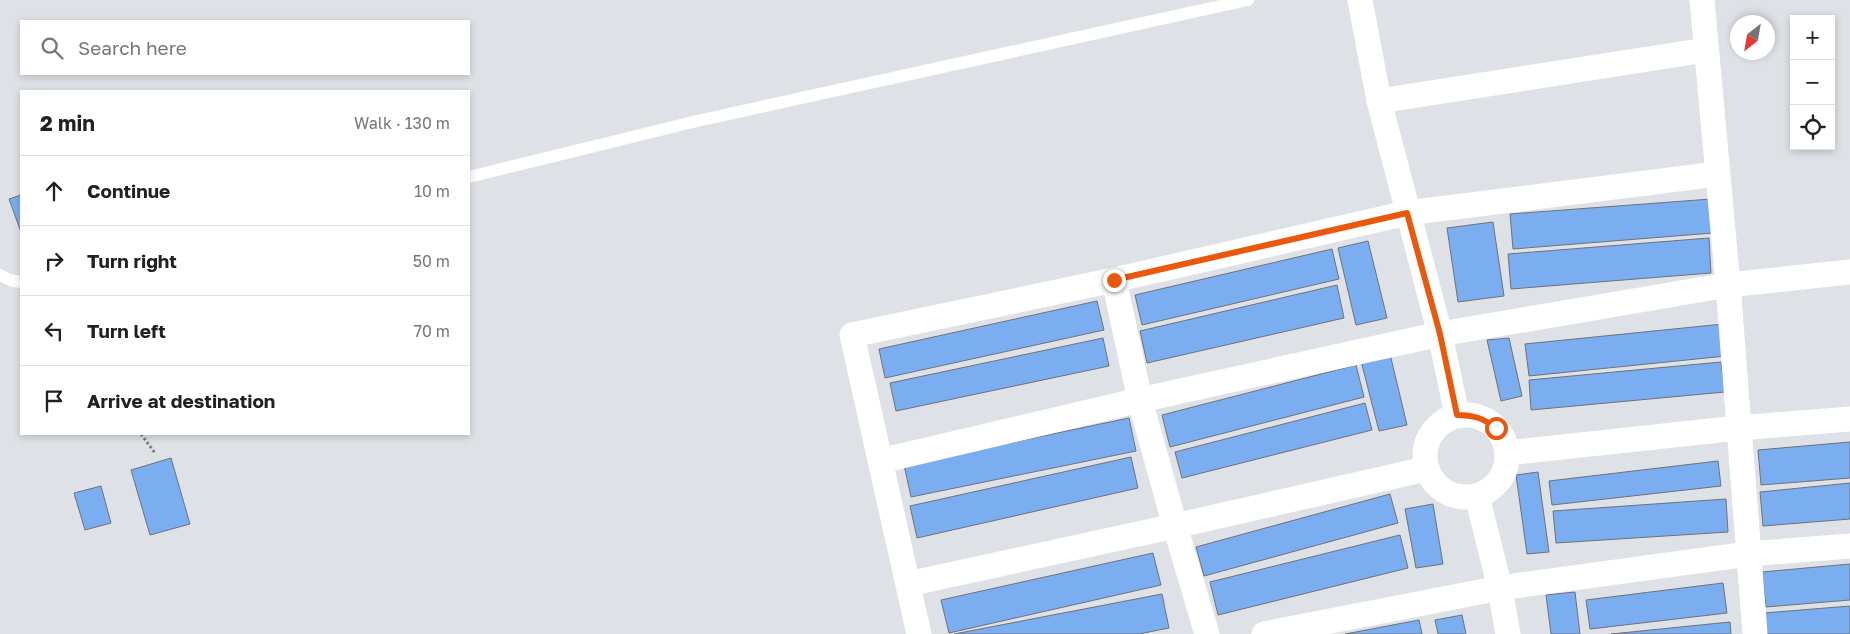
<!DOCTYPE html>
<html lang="en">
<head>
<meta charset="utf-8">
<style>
  :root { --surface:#fff; --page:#f2f2f2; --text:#202124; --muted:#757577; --line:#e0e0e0 }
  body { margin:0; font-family:"Golos Text",sans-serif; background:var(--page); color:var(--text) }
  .controls { position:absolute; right:15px; top:15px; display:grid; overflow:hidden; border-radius:0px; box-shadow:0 2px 8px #0003 }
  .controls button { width:45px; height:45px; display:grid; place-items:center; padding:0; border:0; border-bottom:1px solid var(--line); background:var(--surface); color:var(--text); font:25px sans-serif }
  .compass { position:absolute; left:1730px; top:15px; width:45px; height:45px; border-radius:50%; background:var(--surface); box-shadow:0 2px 8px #0003; rotate:211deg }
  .stop { position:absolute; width:15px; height:15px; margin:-11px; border:4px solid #ea580c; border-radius:50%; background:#fff }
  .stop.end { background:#ea580c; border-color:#fff; box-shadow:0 1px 5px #0008 }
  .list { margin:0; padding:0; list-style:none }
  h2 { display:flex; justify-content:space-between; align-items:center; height:65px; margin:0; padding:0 20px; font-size:21px }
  h2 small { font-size:16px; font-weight:400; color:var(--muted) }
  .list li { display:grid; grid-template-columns:32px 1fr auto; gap:15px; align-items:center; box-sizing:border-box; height:70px; padding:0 20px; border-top:1px solid var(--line) }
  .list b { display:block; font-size:19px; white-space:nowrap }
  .list em { font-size:16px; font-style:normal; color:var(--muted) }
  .icon { flex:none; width:28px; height:28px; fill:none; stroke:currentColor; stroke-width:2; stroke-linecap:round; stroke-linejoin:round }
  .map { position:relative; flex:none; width:1850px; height:634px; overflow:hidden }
  .search { position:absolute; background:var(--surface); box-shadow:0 2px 8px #0003; left:20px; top:20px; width:450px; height:55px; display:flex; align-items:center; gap:12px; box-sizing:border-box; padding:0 18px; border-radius:0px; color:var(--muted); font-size:19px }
  .panel { position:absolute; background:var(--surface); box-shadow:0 2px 8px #0003; left:20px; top:90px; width:450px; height:345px; border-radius:0px }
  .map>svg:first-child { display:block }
  .building { fill:#7aaef0; stroke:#6f7275 }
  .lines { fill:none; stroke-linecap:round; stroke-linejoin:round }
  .path { stroke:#787a7d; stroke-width:3; stroke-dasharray:2.5 2.5; stroke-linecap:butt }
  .service { stroke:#fff; stroke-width:12 }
  .minor { stroke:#fff; stroke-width:25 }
  .route { stroke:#ea580c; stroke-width:6 }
</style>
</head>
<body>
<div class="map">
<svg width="1850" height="634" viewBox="0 0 1850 634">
  <rect width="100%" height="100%" fill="#dee1e5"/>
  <g class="building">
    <polygon points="21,195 21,232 9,199"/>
    <polygon points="1711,199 1713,233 1513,249 1510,214"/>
    <polygon points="1493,222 1504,296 1458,302 1447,228"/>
    <polygon points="1709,238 1711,273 1511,289 1508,254"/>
    <polygon points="1368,241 1387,318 1356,325 1338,248"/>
    <polygon points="1332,249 1339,279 1142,325 1135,295"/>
    <polygon points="1337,285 1344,318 1147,363 1140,331"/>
    <polygon points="1097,301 1104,330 885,378 879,349"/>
    <polygon points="1723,324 1726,356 1529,376 1525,344"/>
    <polygon points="1103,338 1109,366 896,411 890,383"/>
    <polygon points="1509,338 1522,396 1501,401 1487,340"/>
    <polygon points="1390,354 1407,425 1379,431 1361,361"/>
    <polygon points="1721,362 1725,392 1531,410 1529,380"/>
    <polygon points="1356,365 1364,397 1170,447 1162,415"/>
    <polygon points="1365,403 1372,430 1182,478 1175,452"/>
    <polygon points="1129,418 1136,451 911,497 904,465"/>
    <polygon points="1850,442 1850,478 1761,485 1758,450"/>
    <polygon points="1131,457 1138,488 917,538 910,506"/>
    <polygon points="171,458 190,524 150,535 131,470"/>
    <polygon points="1718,461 1721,486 1552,505 1549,481"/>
    <polygon points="1538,472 1549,552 1527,554 1516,475"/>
    <polygon points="1850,483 1850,519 1763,526 1760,492"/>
    <polygon points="101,486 111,523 85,530 74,493"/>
    <polygon points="1390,494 1398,523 1204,576 1196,547"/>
    <polygon points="1726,499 1728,532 1556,543 1553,511"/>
    <polygon points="1433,504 1443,564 1416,568 1405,509"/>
    <polygon points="1400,535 1408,568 1218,615 1210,582"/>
    <polygon points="1153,553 1161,585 949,633 941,600"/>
    <polygon points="1850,564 1850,600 1766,607 1762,572"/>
    <polygon points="1723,583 1727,613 1590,629 1586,600"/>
    <polygon points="1575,592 1580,634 1551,634 1546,595"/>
    <polygon points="1162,594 1169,628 1139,634 954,634"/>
    <polygon points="1850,606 1850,634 1766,634 1764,613"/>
    <polygon points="1462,615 1466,634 1438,634 1435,620"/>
    <polygon points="1419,620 1422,634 1345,634"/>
    <polygon points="1730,622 1731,634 1611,634"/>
  </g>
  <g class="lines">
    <polyline class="path" points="141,434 155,453"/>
    <g class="service">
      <polyline points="469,177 697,121 1248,0"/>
      <polyline points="0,275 10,280 21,282"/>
    </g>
    <g class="minor">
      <polyline points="1360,0 1379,101 1440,334 1457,415"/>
      <polyline points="1702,0 1728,285 1755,634"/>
      <polyline points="1379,101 1706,50"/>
      <polyline points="1114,280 1140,400 1175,526 1207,634"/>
      <circle cx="1466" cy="456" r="41"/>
      <polyline points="1507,453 1738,428 1850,419"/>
      <polyline points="880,461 1140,400 1440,334 1728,285 1850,272"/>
      <polyline points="1477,496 1500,588 1508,634"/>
      <polyline points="908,584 1175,526 1426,469"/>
      <polyline points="919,634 852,335 1114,280 1407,213 1717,174"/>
      <polyline points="1264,634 1500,588 1748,554 1850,546"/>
    </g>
  </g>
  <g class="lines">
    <path class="route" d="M 1114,280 L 1407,213 L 1440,334 L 1457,415 C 1473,415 1483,418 1496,428"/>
  </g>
</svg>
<div class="controls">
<button>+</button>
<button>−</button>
<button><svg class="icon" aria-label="locate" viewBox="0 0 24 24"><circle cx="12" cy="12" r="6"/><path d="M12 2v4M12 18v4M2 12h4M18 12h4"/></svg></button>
</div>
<svg class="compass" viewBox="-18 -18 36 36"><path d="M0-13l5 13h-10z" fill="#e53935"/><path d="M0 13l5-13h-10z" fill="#757577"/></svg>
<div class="stop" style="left:1496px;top:428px"></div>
<div class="stop end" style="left:1114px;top:280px"></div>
<div class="search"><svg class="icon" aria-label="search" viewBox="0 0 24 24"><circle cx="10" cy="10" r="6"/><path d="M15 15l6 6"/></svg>Search here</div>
<section class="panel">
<h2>2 min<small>Walk · 130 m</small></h2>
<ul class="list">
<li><svg class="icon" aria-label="ahead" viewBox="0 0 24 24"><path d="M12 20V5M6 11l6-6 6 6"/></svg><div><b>Continue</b></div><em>10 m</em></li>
<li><svg class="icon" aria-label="right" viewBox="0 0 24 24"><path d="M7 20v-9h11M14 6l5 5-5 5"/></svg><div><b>Turn right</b></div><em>50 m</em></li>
<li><svg class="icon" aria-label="left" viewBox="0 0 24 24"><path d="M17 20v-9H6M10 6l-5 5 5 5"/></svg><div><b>Turn left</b></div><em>70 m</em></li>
<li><svg class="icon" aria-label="arrive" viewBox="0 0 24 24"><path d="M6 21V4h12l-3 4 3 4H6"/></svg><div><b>Arrive at destination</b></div></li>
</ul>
</section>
</div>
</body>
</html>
